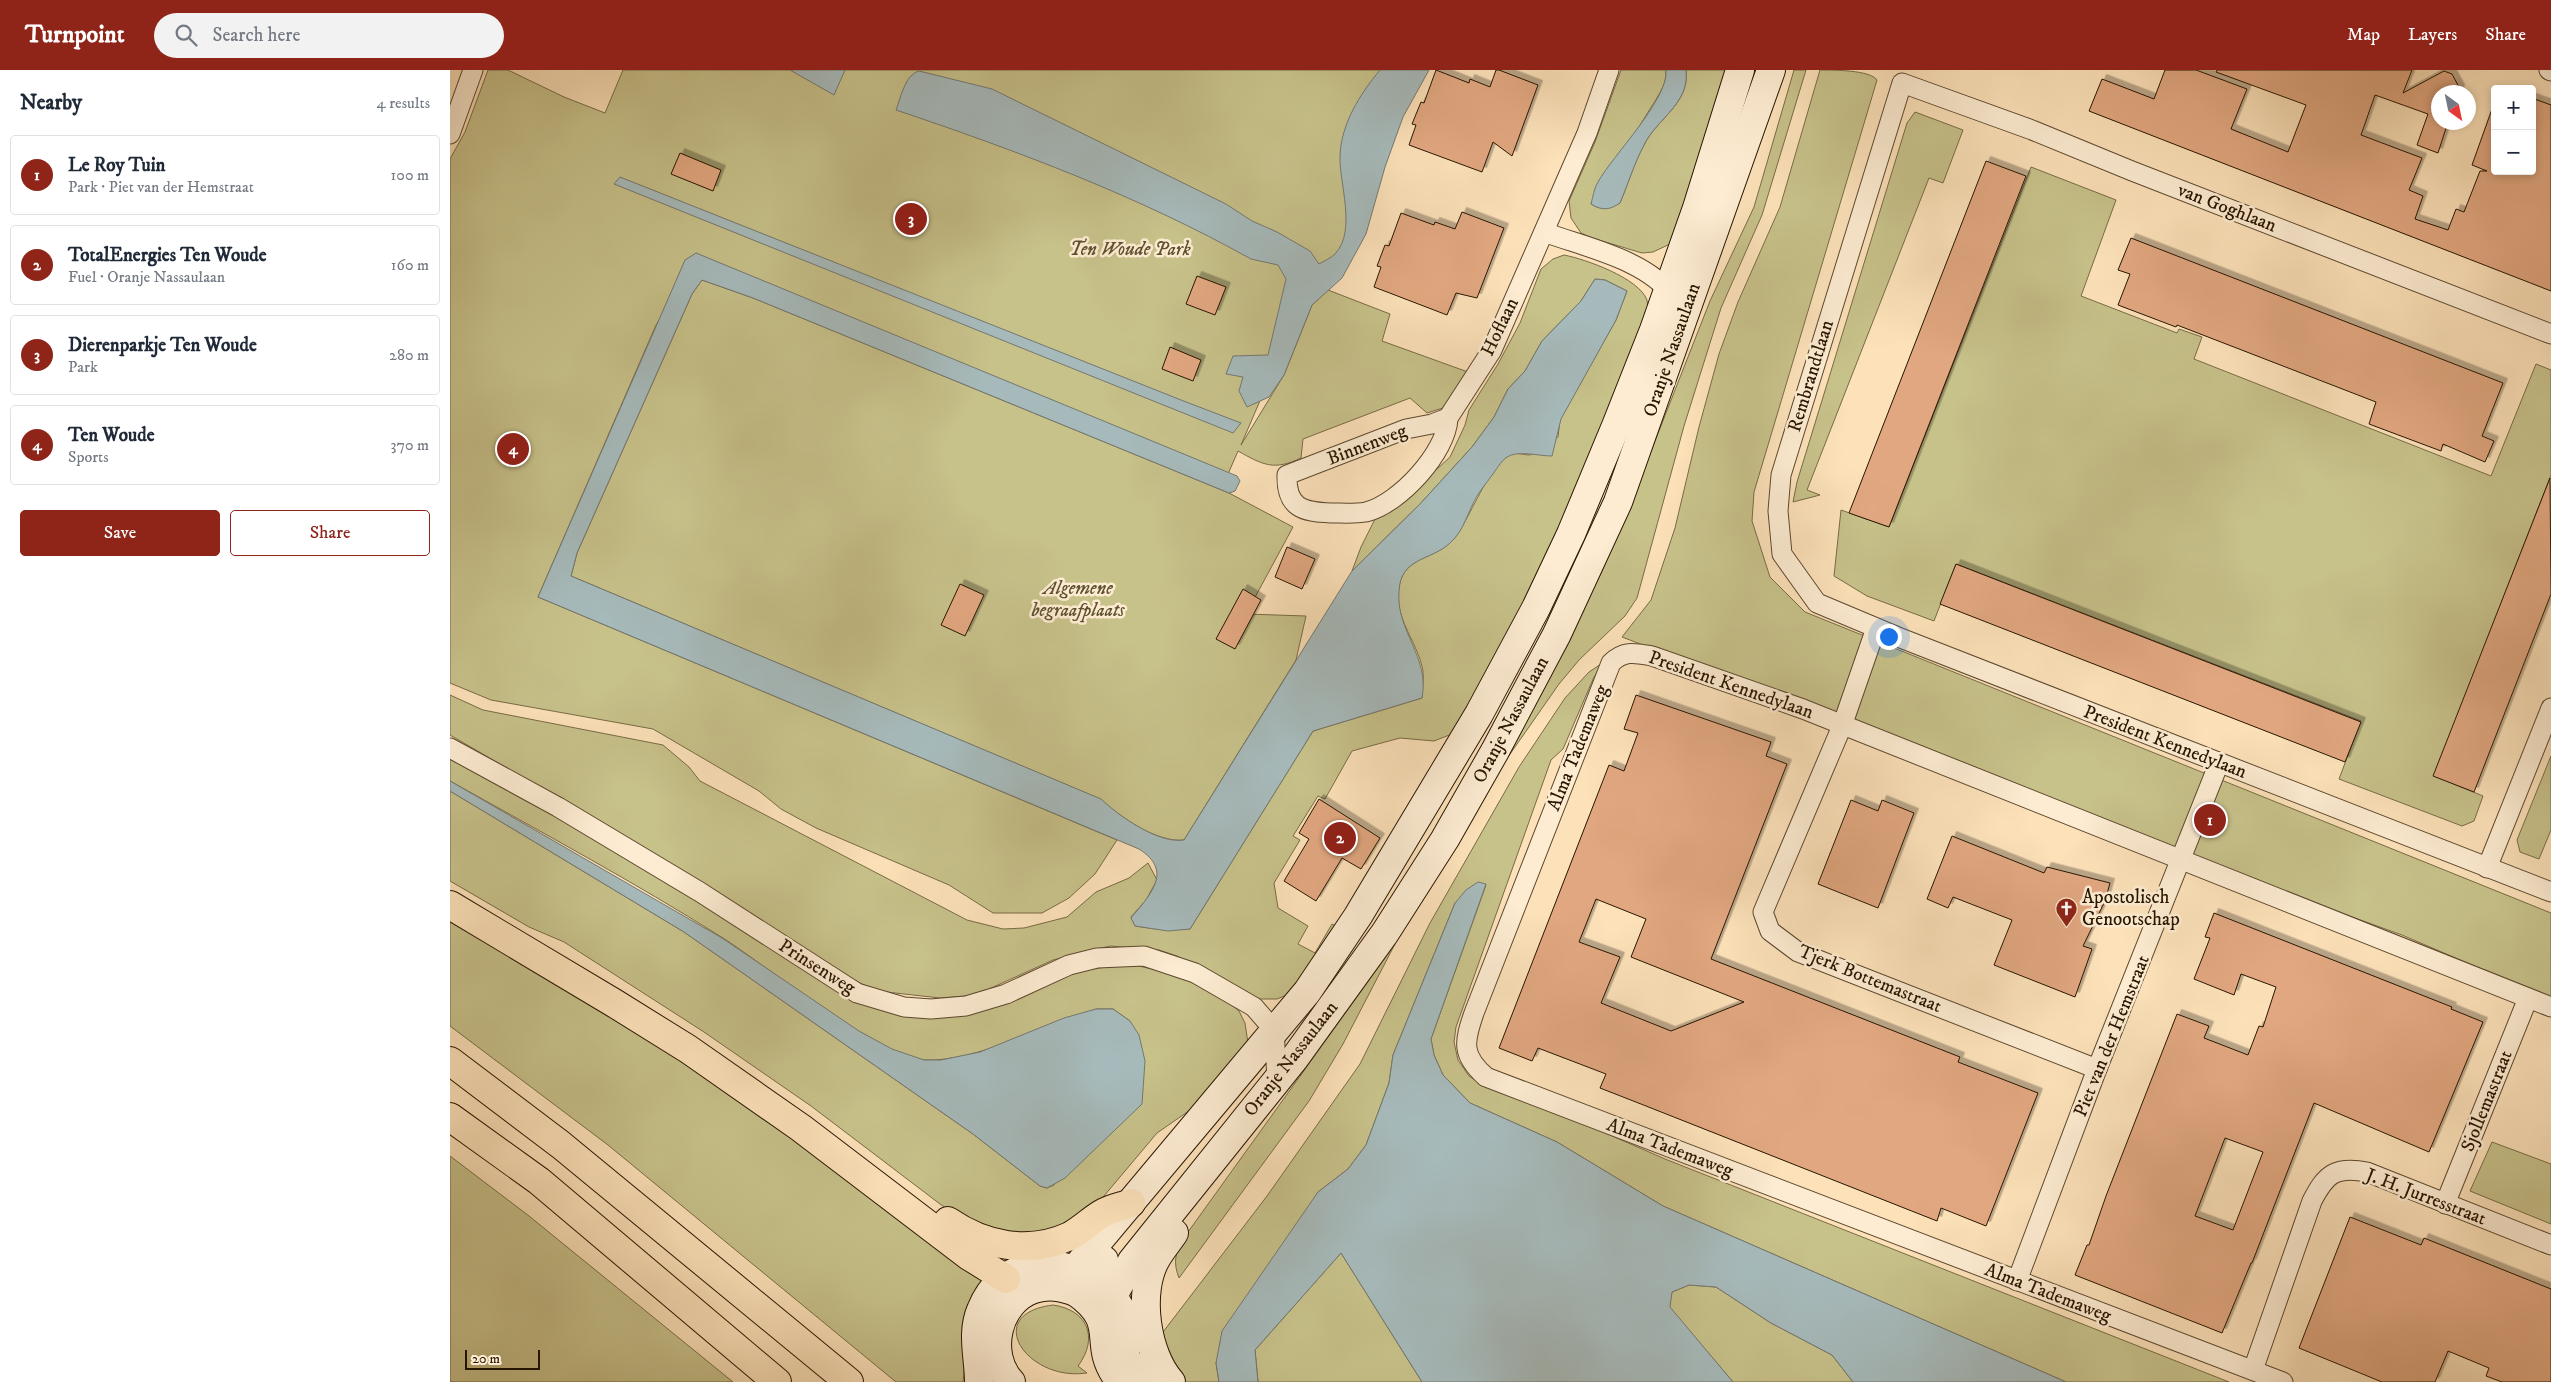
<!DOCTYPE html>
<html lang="en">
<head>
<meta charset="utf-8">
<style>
  :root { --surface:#fff; --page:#f2f2f3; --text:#1f2937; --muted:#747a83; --line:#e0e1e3; --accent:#8f2418 }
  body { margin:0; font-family:"IM FELL DW Pica",serif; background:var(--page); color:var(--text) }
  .controls { position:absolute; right:15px; top:15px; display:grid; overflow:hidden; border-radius:5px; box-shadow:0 2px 8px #0003 }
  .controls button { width:45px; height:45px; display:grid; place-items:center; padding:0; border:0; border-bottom:1px solid var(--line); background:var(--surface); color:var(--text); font:25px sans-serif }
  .compass { position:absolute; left:1981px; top:15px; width:45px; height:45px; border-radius:50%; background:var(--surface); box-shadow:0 2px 8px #0003; rotate:147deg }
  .scale { position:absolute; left:15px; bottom:12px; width:75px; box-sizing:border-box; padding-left:5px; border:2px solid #281500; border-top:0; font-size:14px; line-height:18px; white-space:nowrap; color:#281500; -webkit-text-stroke:4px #fdecd2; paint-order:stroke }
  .you { position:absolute; left:1438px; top:566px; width:18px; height:18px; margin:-12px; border:4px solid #fff; border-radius:50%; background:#1a73e8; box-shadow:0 0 0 8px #1a73e833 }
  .badge { display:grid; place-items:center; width:32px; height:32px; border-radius:50%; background:var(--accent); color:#fff; font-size:16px; font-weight:700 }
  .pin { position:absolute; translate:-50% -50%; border:2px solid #fff; box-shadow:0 1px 5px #0006 }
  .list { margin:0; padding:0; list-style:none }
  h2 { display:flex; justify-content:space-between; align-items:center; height:65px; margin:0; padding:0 20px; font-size:21px }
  h2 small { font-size:16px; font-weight:400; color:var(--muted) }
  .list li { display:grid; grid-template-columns:32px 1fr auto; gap:15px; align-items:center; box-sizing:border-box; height:80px; margin:0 10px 10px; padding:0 10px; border:1px solid var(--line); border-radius:5px }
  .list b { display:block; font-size:19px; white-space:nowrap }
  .list p { margin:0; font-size:16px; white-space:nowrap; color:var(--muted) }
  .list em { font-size:16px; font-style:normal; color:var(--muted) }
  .actions { display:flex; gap:10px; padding:15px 20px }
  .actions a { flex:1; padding:11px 0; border:1px solid var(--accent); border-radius:5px; text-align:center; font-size:18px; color:var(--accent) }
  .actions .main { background:var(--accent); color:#fff }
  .icon { flex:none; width:28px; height:28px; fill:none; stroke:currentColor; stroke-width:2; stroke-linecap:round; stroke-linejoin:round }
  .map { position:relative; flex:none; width:2101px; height:1312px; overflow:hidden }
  header { display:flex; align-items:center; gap:30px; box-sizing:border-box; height:70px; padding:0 25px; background:var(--accent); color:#fff }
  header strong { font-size:24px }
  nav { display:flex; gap:28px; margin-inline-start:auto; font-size:18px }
  .search { width:350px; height:45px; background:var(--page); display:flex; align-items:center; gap:12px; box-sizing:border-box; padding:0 18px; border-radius:28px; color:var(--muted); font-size:19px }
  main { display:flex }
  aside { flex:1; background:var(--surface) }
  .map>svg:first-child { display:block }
  .green { fill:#c7c18a; stroke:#786b45 }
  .water { fill:#a6babb; stroke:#747870 }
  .building { fill:#e1a780; stroke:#281500; fill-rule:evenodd; filter:url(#shadow) }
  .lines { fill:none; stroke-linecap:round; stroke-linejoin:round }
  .street-casing { stroke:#5d482e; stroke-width:21 }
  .secondary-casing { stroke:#281500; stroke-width:30 }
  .highway-casing { stroke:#281500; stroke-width:30 }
  .street { stroke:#fdecd2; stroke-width:19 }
  .secondary { stroke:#fdecd2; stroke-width:28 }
  .highway { stroke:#fce1b9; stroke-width:28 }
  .labels { text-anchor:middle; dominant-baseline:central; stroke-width:5; stroke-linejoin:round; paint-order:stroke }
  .street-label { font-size:19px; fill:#281500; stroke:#fdecd2 }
  .park-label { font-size:19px; font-style:italic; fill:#605130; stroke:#fdecd2 }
  .poi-label { font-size:19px; fill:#281500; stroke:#fdecd2; text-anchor:start }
</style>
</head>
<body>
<header>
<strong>Turnpoint</strong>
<div class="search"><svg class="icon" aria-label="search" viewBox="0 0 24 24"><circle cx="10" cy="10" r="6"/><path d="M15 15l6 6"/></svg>Search here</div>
<nav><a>Map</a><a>Layers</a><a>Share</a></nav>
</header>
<main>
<aside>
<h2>Nearby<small>4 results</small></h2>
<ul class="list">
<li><span class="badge">1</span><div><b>Le Roy Tuin</b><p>Park · Piet van der Hemstraat</p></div><em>100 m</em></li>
<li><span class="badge">2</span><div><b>TotalEnergies Ten Woude</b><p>Fuel · Oranje Nassaulaan</p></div><em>160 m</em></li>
<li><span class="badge">3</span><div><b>Dierenparkje Ten Woude</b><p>Park</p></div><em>280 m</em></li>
<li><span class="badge">4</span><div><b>Ten Woude</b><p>Sports</p></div><em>370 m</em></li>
</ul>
<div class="actions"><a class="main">Save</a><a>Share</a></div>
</aside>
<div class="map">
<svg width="2101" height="1312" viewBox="0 0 2101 1312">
  <defs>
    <filter id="shadow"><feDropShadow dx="4.5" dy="-4.5" stdDeviation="0" flood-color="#0004"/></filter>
  </defs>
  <rect width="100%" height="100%" fill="#fce1b9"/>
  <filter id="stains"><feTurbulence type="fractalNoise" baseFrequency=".004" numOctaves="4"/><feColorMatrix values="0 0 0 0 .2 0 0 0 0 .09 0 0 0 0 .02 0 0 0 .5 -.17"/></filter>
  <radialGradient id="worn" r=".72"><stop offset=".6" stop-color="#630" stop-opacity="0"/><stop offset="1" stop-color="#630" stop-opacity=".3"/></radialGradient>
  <g class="green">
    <path d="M 38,0 L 58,0 L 114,27 L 155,43 L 173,0 L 949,0 L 894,186 L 842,256 L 791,375 L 834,305 L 862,235 L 878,220 L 940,244 L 932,271 L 1018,302 L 993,338 L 977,343 L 960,328 L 853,369 L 851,388 C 824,401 813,395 788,381 L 775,411 L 245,195 L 206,255 L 88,527 L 667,770 L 645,804 L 619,828 L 592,843 L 543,843 L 499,815 L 366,758 L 331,739 L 309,721 L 203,659 L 41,630 L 0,613 L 0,89 L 15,62 Z"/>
    <path d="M 1171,0 L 1216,0 C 1217,12 1211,21 1205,31 L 1141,134 C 1152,141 1159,138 1170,133 C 1178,114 1184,93 1194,75 C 1207,48 1240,34 1236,0 L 1281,0 L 1220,174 L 1203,182 L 1192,183 L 1142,168 L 1131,163 L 1121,148 L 1119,131 L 1145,72 Z"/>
    <polygon points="1344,0 1356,0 1312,145 1271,238 1234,356 1187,528 1175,546 1129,590 1109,614 1058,687 1152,501 1181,432 1260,231 1304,137"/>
    <path d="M 1370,0 C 1384,0 1420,0 1427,10 L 1304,422 L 1302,451 L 1320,507 L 1355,542 L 2101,843 L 2101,929 L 1952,865 L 1855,830 L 1818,814 L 1172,567 L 1201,530 L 1225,458 L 1249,357 L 1269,284 L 1288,232 L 1330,137 Z"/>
    <polygon points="1465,42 1513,60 1493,113 1479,108 1357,420 1370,425 1343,432 1347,412 1457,53"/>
    <polygon points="1581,97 1666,130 1631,226 1727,263 1729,259 1752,267 1744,289 2041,406 2086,294 2101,300 2101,405 1984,706 2033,726 2024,751 2012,756 1889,709 1911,651 1506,494 1484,551 1417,526 1384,506 1391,440 1439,457"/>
    <path d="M 1114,185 C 1135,189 1189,208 1197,230 C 1198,235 1198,241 1199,246 L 1134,418 L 1007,662 L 984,671 L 950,668 L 902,681 L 875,729 L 868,726 L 843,766 L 850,770 L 824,813 L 828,838 L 858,856 L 848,874 L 865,883 L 882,854 L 888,857 L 844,922 L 827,929 L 808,929 L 727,886 L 709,880 L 660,876 L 603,890 L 539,919 L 516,926 L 490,928 L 427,921 L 393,905 L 112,730 L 0,665 L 0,625 L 33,640 L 213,675 L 239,697 L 250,711 L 517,850 L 553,859 L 574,858 L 617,847 L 646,822 L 679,808 L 698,793 L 707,810 L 696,830 L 681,847 L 685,856 L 706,859 L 740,859 L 863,661 L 972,628 C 972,619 974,609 973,601 C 968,573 946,551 948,521 C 952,486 981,491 1001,472 C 1018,456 1041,386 1064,383 C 1069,383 1075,385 1080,385 L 1108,367 L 1110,349 L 1166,250 L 1177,221 L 1155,210 L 1145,209 L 1131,231 L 1092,271 L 1075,301 L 1058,319 L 1044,347 L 1022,377 L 970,434 L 902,501 L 911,477 L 926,447 L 960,424 L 1000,387 L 1015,355 L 1019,340 L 1048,294 L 1070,253 L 1091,199 L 1103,189 Z"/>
    <path d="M 252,210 L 303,228 L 779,423 L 843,457 L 796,544 L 856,546 L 846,590 L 734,770 C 707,773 670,747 650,729 L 121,506 L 127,483 L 242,224 Z"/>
    <polygon points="1157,590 1144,607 1113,679 1101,690 1006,957 1004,972 1008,990 1019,1006 1036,1017 1096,1037 1215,1089 1779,1312 1616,1312 1213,1136 1107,1072 1020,1033 993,1005 984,985 981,969 1036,815 1005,833 943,985 939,1013 916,1075 898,1099 868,1122 766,1293 769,1312 733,1312 710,1266 817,1126 910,994 980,853 1069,697 1115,628 1139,602"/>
    <polygon points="2101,686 2101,760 2089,789 2070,782 2067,770"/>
    <path d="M 0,689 L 108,748 L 246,831 L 401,929 L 454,944 L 626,901 L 680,894 L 728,905 L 777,931 L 789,941 L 795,953 L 798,973 L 756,1029 L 707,1063 L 643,1139 L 625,1153 L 567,1167 L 514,1150 L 490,1134 L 361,1036 L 254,962 L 114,872 L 79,857 L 0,811 L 0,721 L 234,862 L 523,1064 L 590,1116 L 597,1118 L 604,1115 L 680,951 L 663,939 L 646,939 C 601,955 523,992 476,990 C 429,988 317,896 273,868 C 184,812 91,762 0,711 Z"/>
    <polygon points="0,846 216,976 535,1209 515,1292 513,1312 446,1312 158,1075 0,956"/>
    <path d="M 945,874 L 893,974 L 859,1031 L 729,1208 C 723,1192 725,1184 733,1169 Z"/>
    <polygon points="2042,1072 2101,1094 2101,1154 2020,1121"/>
    <polygon points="0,1086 79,1146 283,1312 0,1312"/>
    <polygon points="891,1183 972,1312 808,1312 805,1280"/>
    <polygon points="1239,1215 1266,1217 1321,1253 1382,1285 1403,1312 1283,1312 1219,1237 1222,1222"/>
    <path d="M 603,1235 C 638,1240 649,1268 628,1296 L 637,1303 C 577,1312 531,1244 603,1235 Z"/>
  </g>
  <g class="water">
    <polygon points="340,0 395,0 384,25"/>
    <path d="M 930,0 L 979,0 L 953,47 L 935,97 L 916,164 L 892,208 L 862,235 L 834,305 L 819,327 L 797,337 L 789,321 L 793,307 L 776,304 L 783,286 L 818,285 L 836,209 L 828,195 L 801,189 C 688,126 568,81 446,40 C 451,27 455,5 469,1 L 542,19 L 776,134 L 802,151 L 827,162 L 860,181 L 869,194 C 874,191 881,188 885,184 C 907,161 889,113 890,86 C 891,54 910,24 930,0 Z"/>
    <path d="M 1216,0 L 1236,0 C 1240,34 1207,48 1194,75 C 1184,94 1178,114 1170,133 C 1160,140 1152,141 1141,134 C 1143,127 1144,118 1148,112 C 1163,85 1219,29 1216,0 Z"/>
    <polygon points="170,107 731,330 791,353 783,363 164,114"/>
    <path d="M 246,183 L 787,406 L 790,411 L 785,421 L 779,423 L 303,228 L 252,210 L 242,224 L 127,483 L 121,506 L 651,729 C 669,746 708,774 734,770 L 902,501 L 970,434 L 1022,377 L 1044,347 L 1058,319 L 1075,301 L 1092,271 L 1131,231 L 1145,209 L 1155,210 L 1177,221 L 1166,250 L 1111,349 L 1102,386 C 1088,386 1068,380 1057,387 C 1052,390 1048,397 1045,401 C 1039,410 1032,418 1027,426 C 1018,441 1014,461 1000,473 C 981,491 950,487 949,522 C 946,561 980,587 972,628 L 863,661 L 740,859 L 718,861 L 685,856 L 681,848 C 700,825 724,801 689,779 L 88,527 L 235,190 Z"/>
    <polygon points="0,711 272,868 409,961 442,979 474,990 491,990 530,982 614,948 646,939 663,939 680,951 689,965 695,991 692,1034 615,1108 597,1118 590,1116 523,1064 234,862 0,721"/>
    <polygon points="1028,812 1036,814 981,969 984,985 993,1005 1020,1033 1107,1072 1213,1136 1616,1312 1403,1312 1382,1285 1321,1253 1266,1217 1239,1215 1222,1222 1220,1237 1283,1312 972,1312 891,1183 805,1280 808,1312 769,1312 766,1293 772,1261 868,1122 898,1099 916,1075 939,1013 943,985 1005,833 1016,820"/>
  </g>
  <g class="building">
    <polygon points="986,0 1019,13 1020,9 1040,17 1046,0 1049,0 1088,15 1062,86 1043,72 1032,102 959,75 966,55 962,54 971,32 974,33"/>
    <polygon points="1715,0 1746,0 1797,19 1781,59 1838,82 1856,35 1766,2 1767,0 1962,0 1953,23 1994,1 2002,4 2010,19 2009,22 1988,22 1988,52 1998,52 1988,83 1967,75 1978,44 1925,25 1911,65 1972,88 1959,120 1973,126 1965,149 1998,160 2006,139 2014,142 2030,101 2037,101 2022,95 2042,39 2045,39 2045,101 2082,101 2082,28 2101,35 2101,221 1639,41 1652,9 1704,29"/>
    <polygon points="230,83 271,100 263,121 221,104"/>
    <polygon points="1536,91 1576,106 1439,457 1399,443"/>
    <polygon points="1012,142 1054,158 1027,228 1006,223 997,245 924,217 931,197 927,196 935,175 939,176 951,143 984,155 985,152 1005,159"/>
    <polygon points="1681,168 2053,313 2032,366 2044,371 2035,392 1993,374 1991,381 1919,354 1926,332 1727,255 1726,257 1668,235 1680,204 1668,200"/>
    <polygon points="747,206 776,217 765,245 736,234"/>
    <polygon points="720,277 751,290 743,311 712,299"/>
    <polygon points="2100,408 2101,524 2024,722 1983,706"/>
    <polygon points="837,477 865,489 852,519 825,507"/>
    <polygon points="1506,494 1911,652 1895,692 1490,534"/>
    <polygon points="510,514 534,525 515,566 491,555"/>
    <polygon points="793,519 811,530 785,579 766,569"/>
    <path d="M 1186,625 L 1321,672 L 1316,686 L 1337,694 L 1261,889 L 1510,987 L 1508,992 L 1588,1023 L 1536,1156 L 1491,1138 L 1487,1151 L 1196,1036 L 1150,1018 L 1156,1004 L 1088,978 L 1082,991 L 1049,978 L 1159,695 L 1174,701 L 1188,663 L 1174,659 ZM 1146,829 L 1196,849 L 1181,887 L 1294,932 L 1221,961 L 1151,933 L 1170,887 L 1129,872 Z"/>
    <polygon points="869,729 930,768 911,799 892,788 866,831 834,811 859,769 849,763"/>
    <polygon points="1401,730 1428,741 1432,730 1464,743 1428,838 1368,814"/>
    <polygon points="1502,766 1594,803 1597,797 1660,813 1655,831 1633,876 1642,879 1625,927 1544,895 1562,850 1503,827 1498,838 1477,829"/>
    <path d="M 1764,843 L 2002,937 L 2001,939 L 2033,952 L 1979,1082 L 1864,1033 L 1802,1193 L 1801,1193 L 1772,1263 L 1625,1205 L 1637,1175 L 1639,1175 L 1656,1126 L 1727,944 L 1759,956 L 1754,968 L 1798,985 L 1809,956 L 1813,957 L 1826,917 L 1791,904 L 1784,925 L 1744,909 L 1760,868 L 1755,867 ZM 1775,1068 L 1813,1082 L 1783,1160 L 1745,1146 Z"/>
    <polygon points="1900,1147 1971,1175 1974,1168 2101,1219 2101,1312 2052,1312 2036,1306 2039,1298 1998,1281 1985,1312 1932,1312 1849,1278"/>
  </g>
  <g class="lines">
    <defs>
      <g id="street">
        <polyline points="2099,0 2101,1"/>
        <polyline points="0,64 23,0"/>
        <path d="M 1094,162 C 1137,178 1196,189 1225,228"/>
        <polyline points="2101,264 1682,101 1582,60 1452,13 1331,405 1328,441 1332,484 1367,533 1448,567 2101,822"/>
        <path d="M 998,348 C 997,382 949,434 916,442 C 905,444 892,443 881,443 C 853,442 836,438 837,405 L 956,359 L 982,354 Z"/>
        <polyline points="998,348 1042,280 1137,63 1159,0"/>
        <polyline points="1426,558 1392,656 1313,842 1320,861 1348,882 1647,999"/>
        <polyline points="0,678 108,737 250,822 407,923 454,937 481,939 516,936 556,924 619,895 647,888 694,886 745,903 804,937 824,960 827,1009"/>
        <polyline points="2037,798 2101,638"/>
        <polyline points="1995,1134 2078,928"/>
        <polyline points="1567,1211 1647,999 1769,693"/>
        <path d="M 1803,1300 L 1862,1131 C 1876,1104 1885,1096 1917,1102 L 2101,1175"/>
        <path d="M 1833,1312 L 1036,1007 C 1011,985 1014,972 1024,943 L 1161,593 C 1174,580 1185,583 1202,586 L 1353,639 L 2101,937"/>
      </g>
      <g id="secondary">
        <polyline points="625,1199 857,922 908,846 1029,644 1086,538 1121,464 1166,356 1204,260 1247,138 1290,0"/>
        <polyline points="663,1226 682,1191 844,989 935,863 995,769 1045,681 1107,564 1168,432 1321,0"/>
        <polyline points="674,1287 697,1312"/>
        <path d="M 529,1312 C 529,1288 521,1263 531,1240 C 568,1148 718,1211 666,1306 C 642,1271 671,1254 626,1222 L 654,1190"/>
        <path d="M 561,1312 C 535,1284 547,1231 584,1219 C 599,1214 612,1217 626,1222"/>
        <path d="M 721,1312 C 696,1284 687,1222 706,1189 C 711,1180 718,1172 724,1163"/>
      </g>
      <g id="highway">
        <polyline points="0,835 164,933 238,979 351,1058 519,1186 556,1209"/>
        <polyline points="0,991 111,1075 399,1312"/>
        <polyline points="0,1047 89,1111 327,1312"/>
        <path d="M 498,1151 C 534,1176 579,1185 620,1166 C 633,1159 643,1148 655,1142 C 663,1138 673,1136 681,1133"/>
      </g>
    </defs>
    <use href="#street" class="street-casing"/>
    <use href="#secondary" class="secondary-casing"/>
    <use href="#highway" class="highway-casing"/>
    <use href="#street" class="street"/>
    <use href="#secondary" class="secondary"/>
    <use href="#highway" class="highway"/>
  </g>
  <defs>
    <symbol id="church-pin" viewBox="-11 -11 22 30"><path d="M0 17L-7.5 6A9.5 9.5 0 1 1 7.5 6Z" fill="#8f2418" stroke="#fdecd2"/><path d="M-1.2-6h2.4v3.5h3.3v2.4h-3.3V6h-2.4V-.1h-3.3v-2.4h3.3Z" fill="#fff"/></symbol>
  </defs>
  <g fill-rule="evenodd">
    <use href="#church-pin" x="1604" y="826" width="25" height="34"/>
  </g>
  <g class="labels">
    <g class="street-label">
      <text transform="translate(1777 138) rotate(21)">van Goghlaan</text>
      <text transform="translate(1050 257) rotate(-64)">Hoflaan</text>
      <text transform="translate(1222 280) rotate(-71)">Oranje Nassaulaan</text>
      <text transform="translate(1361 306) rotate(-73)">Rembrandtlaan</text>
      <text transform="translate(917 375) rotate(-21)">Binnenweg</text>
      <text transform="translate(1281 615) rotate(19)">President Kennedylaan</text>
      <text transform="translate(1061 650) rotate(-62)">Oranje Nassaulaan</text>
      <text transform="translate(1715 672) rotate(21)">President Kennedylaan</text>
      <text transform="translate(1128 678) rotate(-68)">Alma Tademaweg</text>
      <text transform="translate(367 897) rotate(32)">Prinsenweg</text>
      <text transform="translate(1420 909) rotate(22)">Tjerk Bottemastraat</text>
      <text transform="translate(1662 966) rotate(-68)">Piet van der Hemstraat</text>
      <text transform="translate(841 989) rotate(-52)">Oranje Nassaulaan</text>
      <text transform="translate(2037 1031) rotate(-68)">Sjollemastraat</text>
      <text transform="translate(1220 1078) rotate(21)">Alma Tademaweg</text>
      <text transform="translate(1976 1127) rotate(21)">J. H. Jurresstraat</text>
      <text transform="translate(1598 1223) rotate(21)">Alma Tademaweg</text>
    </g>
    <g class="park-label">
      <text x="680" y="179">Ten Woude Park</text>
      <text x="628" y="518">Algemene<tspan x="628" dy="22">begraafplaats</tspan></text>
    </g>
    <g class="poi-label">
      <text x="1632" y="827">Apostolisch<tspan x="1632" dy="22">Genootschap</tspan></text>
    </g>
  </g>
  <rect width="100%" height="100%" filter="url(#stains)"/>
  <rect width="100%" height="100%" fill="url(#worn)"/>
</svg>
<div class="controls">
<button>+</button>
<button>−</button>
</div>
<svg class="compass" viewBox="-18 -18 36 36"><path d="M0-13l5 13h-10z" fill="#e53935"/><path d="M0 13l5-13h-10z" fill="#747a83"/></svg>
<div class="scale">20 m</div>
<div class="you"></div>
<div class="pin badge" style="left:1760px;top:750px">1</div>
<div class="pin badge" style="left:890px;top:768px">2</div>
<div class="pin badge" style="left:461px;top:149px">3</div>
<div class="pin badge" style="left:63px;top:379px">4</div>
</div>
</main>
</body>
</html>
